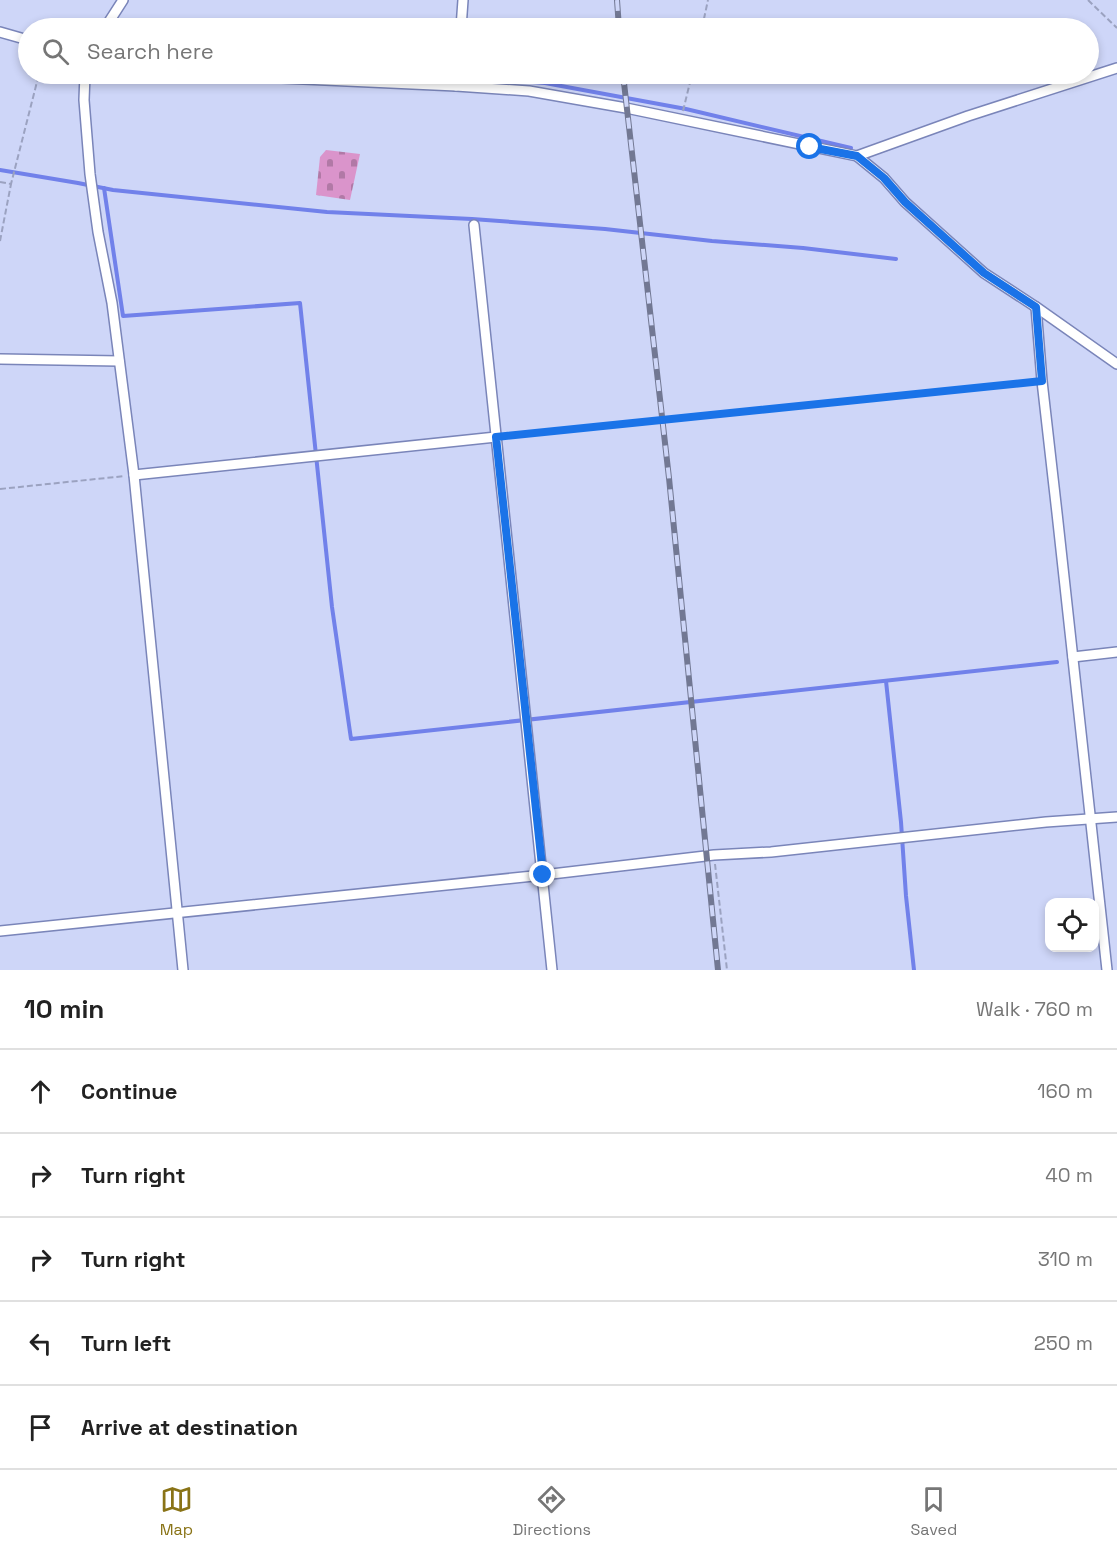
<!DOCTYPE html>
<html lang="en">
<head>
<meta charset="utf-8">
<style>
  :root { --surface:#fff; --page:#f2f2f2; --text:#222; --muted:#767676; --line:#e0e0e0; --accent:#897316 }
  body { margin:0; font-family:"Space Grotesk",sans-serif; background:var(--page); color:var(--text) }
  .controls { position:absolute; right:18px; bottom:18px; display:grid; overflow:hidden; border-radius:12px; box-shadow:0 3px 9px #0003 }
  .controls button { width:54px; height:54px; display:grid; place-items:center; padding:0; border:0; border-bottom:2px solid var(--line); background:var(--surface); color:var(--text); font:30px sans-serif }
  .stop { position:absolute; width:18px; height:18px; margin:-14px; border:4px solid #1a73e8; border-radius:50%; background:#fff }
  .stop.end { background:#1a73e8; border-color:#fff; box-shadow:0 2px 6px #0008 }
  .list { margin:0; padding:0; list-style:none }
  h2 { display:flex; justify-content:space-between; align-items:center; height:78px; margin:0; padding:0 24px; font-size:26px }
  h2 small { font-size:20px; font-weight:400; color:var(--muted) }
  .list li { display:grid; grid-template-columns:39px 1fr auto; gap:18px; align-items:center; box-sizing:border-box; height:84px; padding:0 24px; border-top:2px solid var(--line) }
  .list b { display:block; font-size:22px; white-space:nowrap }
  .list em { font-size:20px; font-style:normal; color:var(--muted) }
  .icon { flex:none; width:33px; height:33px; fill:none; stroke:currentColor; stroke-width:2; stroke-linecap:round; stroke-linejoin:round }
  .map { position:relative; flex:none; width:1117px; height:970px; overflow:hidden }
  .search { position:absolute; background:var(--surface); box-shadow:0 3px 9px #0003; left:18px; right:18px; top:18px; height:66px; display:flex; align-items:center; gap:15px; box-sizing:border-box; padding:0 21px; border-radius:33px; color:var(--muted); font-size:22px }
  .sheet { height:498px; background:var(--surface) }
  nav { display:flex; justify-content:space-around; align-items:center; box-sizing:border-box; height:84px; border-top:2px solid var(--line); background:var(--surface); font-size:16px; color:var(--muted) }
  nav a { display:grid; justify-items:center; gap:3px }
  nav .on { color:var(--accent) }
  .map>svg:first-child { display:block }
  .cemetery { fill:url(#cemetery-stones) }
  .lines { fill:none; stroke-linecap:round; stroke-linejoin:round }
  .stream { stroke:#7181ea; stroke-width:4 }
  .minor-casing { stroke:#7a85b9; stroke-width:12 }
  .path { stroke:#9ba2c0; stroke-width:2; stroke-dasharray:6 3; stroke-linecap:butt }
  .minor { stroke:#fff; stroke-width:9 }
  .rail-casing { stroke:#727893; stroke-width:6 }
  .rail { stroke:#ced6f8; stroke-width:4; stroke-dasharray:11; stroke-linecap:butt }
  .route { stroke:#1a73e8; stroke-width:8 }
</style>
</head>
<body>
<div class="map">
<svg width="1117" height="970" viewBox="0 0 1117 970">
  <defs>
    <pattern id="cemetery-stones" width="16" height="16" patternUnits="userSpaceOnUse" patternTransform="scale(1.5)"><rect width="16" height="16" fill="#da94cb"/><path d="M2 7V4a2 2 0 0 1 4 0v3zM10 15v-3a2 2 0 0 1 4 0v3z" fill="#b179a6"/></pattern>
  </defs>
  <rect width="100%" height="100%" fill="#ced6f8"/>
  <polygon class="cemetery" points="326,150 360,154 350,200 316,195 320,157"/>
  <g class="lines">
    <g class="stream">
      <polyline points="472,77 545,83 686,109 851,148"/>
      <polyline points="0,170 78,183 113,190 327,212 472,219 605,229 712,241 803,248 896,259"/>
      <polyline points="104,188 123,316 300,303 332,607 351,739 1057,662"/>
      <polyline points="886,681 901,822 906,896 914,970"/>
    </g>
    <defs>
      <g id="minor">
        <polyline points="105,28 123,0"/>
        <polyline points="461,28 463,0"/>
        <polyline points="0,32 28,40"/>
        <polyline points="85,74 84,100 90,174 98,232 112,303 134,475 183,970"/>
        <polyline points="192,74 456,86 529,91 626,108 857,156 884,178 905,202 984,273 1036,307 1117,364"/>
        <polyline points="456,86 457,74"/>
        <polyline points="857,156 968,116 1117,68"/>
        <polyline points="474,225 552,970"/>
        <polyline points="1036,307 1042,381 1057,513 1107,970"/>
        <polyline points="0,359 119,361"/>
        <polyline points="134,475 496,437"/>
        <polyline points="1073,657 1117,652"/>
        <polyline points="0,931 543,875 714,855 771,852 1046,822 1117,817"/>
      </g>
    </defs>
    <use href="#minor" class="minor-casing"/>
    <g class="path">
      <polyline points="1088,0 1117,28"/>
      <polyline points="702,28 708,0"/>
      <polyline points="683,111 692,74"/>
      <polyline points="0,182 11,184 39,74"/>
      <polyline points="0,241 11,184"/>
      <polyline points="505,436 1033,382"/>
      <polyline points="0,489 125,476"/>
      <polyline points="715,864 727,970"/>
    </g>
    <use href="#minor" class="minor"/>
    <defs>
      <g id="rail">
        <polyline points="617,0 619,28"/>
        <polyline points="623,74 669,478 718,970"/>
      </g>
    </defs>
    <use href="#rail" class="rail-casing"/>
    <use href="#rail" class="rail"/>
  </g>
  <g class="lines">
    <polyline class="route" points="543,875 496,437 1042,381 1036,307 984,273 905,202 884,178 857,156 810,147"/>
  </g>
</svg>
<div class="controls">
<button><svg class="icon" aria-label="locate" viewBox="0 0 24 24"><circle cx="12" cy="12" r="6"/><path d="M12 2v4M12 18v4M2 12h4M18 12h4"/></svg></button>
</div>
<div class="stop" style="left:810px;top:147px"></div>
<div class="stop end" style="left:543px;top:875px"></div>
<div class="search"><svg class="icon" aria-label="search" viewBox="0 0 24 24"><circle cx="10" cy="10" r="6"/><path d="M15 15l6 6"/></svg>Search here</div>
</div>
<section class="sheet">
<h2>10 min<small>Walk · 760 m</small></h2>
<ul class="list">
<li><svg class="icon" aria-label="ahead" viewBox="0 0 24 24"><path d="M12 20V5M6 11l6-6 6 6"/></svg><div><b>Continue</b></div><em>160 m</em></li>
<li><svg class="icon" aria-label="right" viewBox="0 0 24 24"><path d="M7 20v-9h11M14 6l5 5-5 5"/></svg><div><b>Turn right</b></div><em>40 m</em></li>
<li><svg class="icon" aria-label="right" viewBox="0 0 24 24"><path d="M7 20v-9h11M14 6l5 5-5 5"/></svg><div><b>Turn right</b></div><em>310 m</em></li>
<li><svg class="icon" aria-label="left" viewBox="0 0 24 24"><path d="M17 20v-9H6M10 6l-5 5 5 5"/></svg><div><b>Turn left</b></div><em>250 m</em></li>
<li><svg class="icon" aria-label="arrive" viewBox="0 0 24 24"><path d="M6 21V4h12l-3 4 3 4H6"/></svg><div><b>Arrive at destination</b></div></li>
</ul>
</section>
<nav>
<a class="on"><svg class="icon" aria-label="map" viewBox="0 0 24 24"><path d="M3 6l6-2 6 2 6-2v14l-6 2-6-2-6 2zM9 4v14M15 6v14"/></svg>Map</a>
<a><svg class="icon" aria-label="directions" viewBox="0 0 24 24"><path d="M12 3l9 9-9 9-9-9zM9 14v-3h6M13 9l2 2-2 2"/></svg>Directions</a>
<a><svg class="icon" aria-label="saved" viewBox="0 0 24 24"><path d="M7 4h10v16l-5-4-5 4z"/></svg>Saved</a>
</nav>
</body>
</html>
